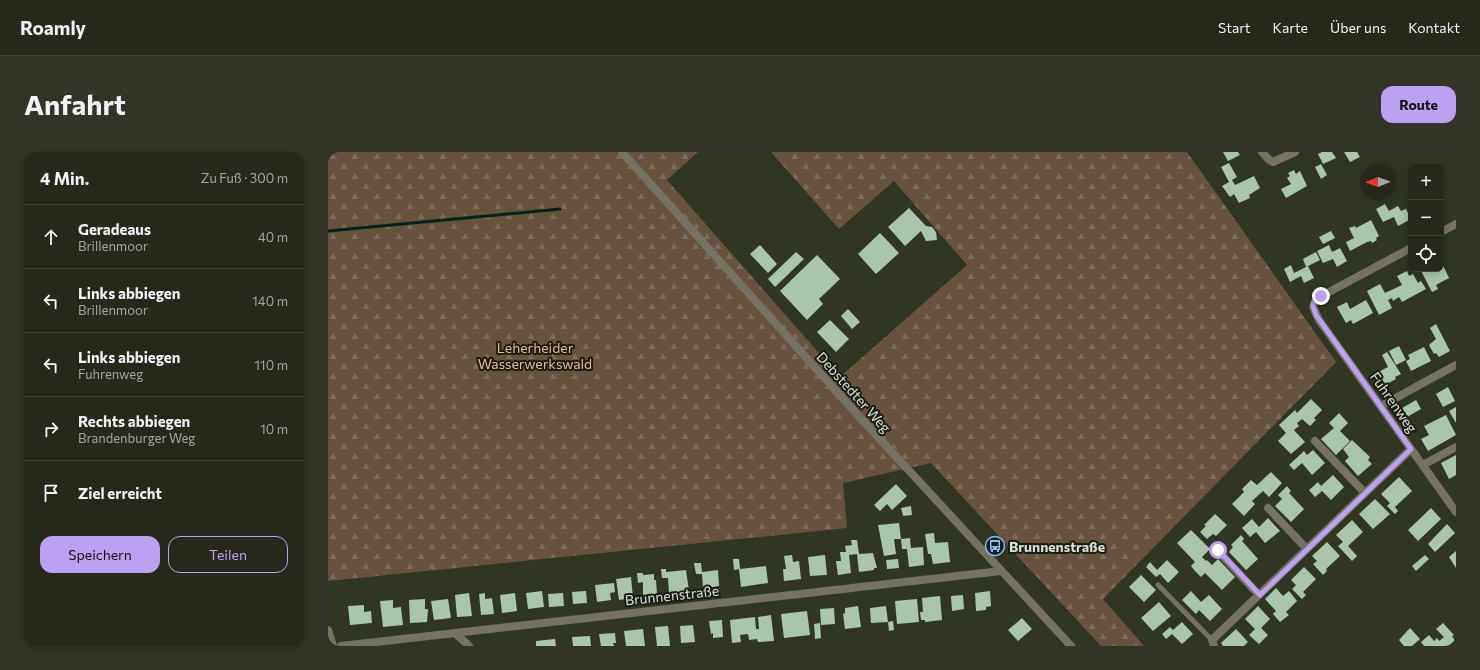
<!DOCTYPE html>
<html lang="de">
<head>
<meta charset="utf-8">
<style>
  :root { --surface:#25281a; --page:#313427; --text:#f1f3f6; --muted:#a3a6a2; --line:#424439; --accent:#bca0f2 }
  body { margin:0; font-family:Commissioner,sans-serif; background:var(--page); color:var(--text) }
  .controls { position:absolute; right:12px; top:12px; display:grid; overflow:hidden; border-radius:8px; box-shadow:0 2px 10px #0003 }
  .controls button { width:36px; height:36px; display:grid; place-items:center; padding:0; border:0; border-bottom:1px solid var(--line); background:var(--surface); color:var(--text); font:20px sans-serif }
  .compass { position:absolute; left:1032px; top:12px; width:36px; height:36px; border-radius:50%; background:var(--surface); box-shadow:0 2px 10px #0003; rotate:269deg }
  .stop { position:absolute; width:12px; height:12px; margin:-9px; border:3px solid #bca0f2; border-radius:50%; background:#fff }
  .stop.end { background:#bca0f2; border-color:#fff; box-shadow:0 1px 4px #0008 }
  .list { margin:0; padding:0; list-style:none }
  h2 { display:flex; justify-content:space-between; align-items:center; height:52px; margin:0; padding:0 16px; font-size:17px }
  h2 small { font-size:13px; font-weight:400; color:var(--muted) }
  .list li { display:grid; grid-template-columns:26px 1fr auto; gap:12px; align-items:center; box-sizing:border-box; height:64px; padding:0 16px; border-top:1px solid var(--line) }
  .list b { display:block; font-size:15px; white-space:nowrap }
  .list p { margin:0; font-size:13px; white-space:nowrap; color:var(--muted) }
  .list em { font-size:13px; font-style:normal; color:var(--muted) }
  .actions { display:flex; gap:8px; padding:12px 16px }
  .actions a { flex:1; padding:9px 0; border:1px solid var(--accent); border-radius:12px; text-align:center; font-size:14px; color:var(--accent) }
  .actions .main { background:var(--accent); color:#111 }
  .icon { flex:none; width:22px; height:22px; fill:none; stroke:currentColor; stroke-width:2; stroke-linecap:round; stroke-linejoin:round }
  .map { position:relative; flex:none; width:1128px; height:494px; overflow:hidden; border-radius:12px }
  header { display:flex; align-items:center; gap:24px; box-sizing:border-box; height:56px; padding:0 20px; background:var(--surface); border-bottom:1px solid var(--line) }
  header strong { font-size:19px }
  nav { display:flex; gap:22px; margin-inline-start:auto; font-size:14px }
  .intro { display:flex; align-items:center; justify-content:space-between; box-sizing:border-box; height:96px; padding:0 24px }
  h1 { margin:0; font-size:28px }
  .button { padding:10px 18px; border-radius:12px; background:var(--accent); color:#111; font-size:14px; font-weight:700 }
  main { display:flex; gap:24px; padding:0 24px }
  aside { flex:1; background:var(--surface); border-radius:12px; box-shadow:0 2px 10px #0003 }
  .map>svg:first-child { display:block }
  .forest { fill:url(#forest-firs) }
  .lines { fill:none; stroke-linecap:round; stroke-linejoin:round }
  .stream { stroke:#05231c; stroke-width:3 }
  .building { fill:#a9c6ac }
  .service { stroke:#757163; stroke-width:5 }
  .minor { stroke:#757163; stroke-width:8 }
  .route { stroke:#bca0f2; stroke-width:5 }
  .labels { text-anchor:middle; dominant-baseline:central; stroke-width:4; stroke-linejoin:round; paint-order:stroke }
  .park-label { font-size:14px; fill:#e7bd8e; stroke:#1a1d14 }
  .street-label { font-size:14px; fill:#dce0d4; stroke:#1a1d14 }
  .poi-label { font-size:14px; font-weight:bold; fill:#dce0d4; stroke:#1a1d14; text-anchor:start }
</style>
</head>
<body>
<header>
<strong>Roamly</strong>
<nav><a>Start</a><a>Karte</a><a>Über uns</a><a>Kontakt</a></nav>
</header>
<div class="intro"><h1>Anfahrt</h1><a class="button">Route</a></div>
<main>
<aside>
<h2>4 Min.<small>Zu Fuß · 300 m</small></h2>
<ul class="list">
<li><svg class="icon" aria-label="ahead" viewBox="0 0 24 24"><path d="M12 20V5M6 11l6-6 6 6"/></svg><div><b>Geradeaus</b><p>Brillenmoor</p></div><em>40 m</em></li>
<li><svg class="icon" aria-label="left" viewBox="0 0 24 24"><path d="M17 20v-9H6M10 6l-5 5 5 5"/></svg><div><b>Links abbiegen</b><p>Brillenmoor</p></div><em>140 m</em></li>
<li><svg class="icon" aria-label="left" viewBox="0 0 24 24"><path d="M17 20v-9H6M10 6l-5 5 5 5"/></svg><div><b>Links abbiegen</b><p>Fuhrenweg</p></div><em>110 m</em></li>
<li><svg class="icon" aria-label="right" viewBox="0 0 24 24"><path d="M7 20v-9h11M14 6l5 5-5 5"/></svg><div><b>Rechts abbiegen</b><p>Brandenburger Weg</p></div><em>10 m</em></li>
<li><svg class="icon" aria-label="arrive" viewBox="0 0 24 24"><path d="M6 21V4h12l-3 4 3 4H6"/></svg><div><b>Ziel erreicht</b></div></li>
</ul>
<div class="actions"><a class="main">Speichern</a><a>Teilen</a></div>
</aside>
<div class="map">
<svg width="1128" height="494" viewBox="0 0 1128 494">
  <defs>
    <pattern id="forest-firs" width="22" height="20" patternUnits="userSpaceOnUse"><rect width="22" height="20" fill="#66523d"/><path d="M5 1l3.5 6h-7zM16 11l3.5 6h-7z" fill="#7b6b58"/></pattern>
  </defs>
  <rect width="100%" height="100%" fill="#313622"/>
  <polygon class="forest" points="0,0 370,0 339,28 512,225 639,113 566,29 511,77 443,0 859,0 1008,210 775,447 816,494 773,494 603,311 515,331 519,376 0,429"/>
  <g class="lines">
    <polyline class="stream" points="0,79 232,57"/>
  </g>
  <g class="building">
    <polygon points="895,0 910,0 912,3 900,9"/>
    <polygon points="994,0 1004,0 1008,6 995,12 990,2"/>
    <polygon points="1016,0 1029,0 1032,5 1022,10"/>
    <polygon points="901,11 909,25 904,28 907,33 926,24 932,36 921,43 922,46 911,51 906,42 902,45 894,34 901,30 893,15"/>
    <polygon points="993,12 999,23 993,27 987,15"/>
    <polygon points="966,18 968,22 972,19 979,34 958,46 953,37 963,32 959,26 962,24 960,21"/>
    <polygon points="1057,52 1061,59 1070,54 1073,59 1078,57 1083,67 1070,74 1066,65 1055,70 1048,57"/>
    <polygon points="581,56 598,74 604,75 608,80 609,88 598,89 593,79 577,94 560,75"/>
    <polygon points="1043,68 1051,84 1048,86 1049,88 1044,91 1043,89 1039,90 1022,99 1018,90 1026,86 1021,76 1027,74 1028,76"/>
    <polygon points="1003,79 1007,86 995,92 991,85"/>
    <polygon points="552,81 571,101 548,122 530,102"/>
    <polygon points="432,93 449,112 440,121 422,102"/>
    <polygon points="1001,93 1004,100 1012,96 1019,109 1009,115 1005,107 995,111 989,99"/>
    <polygon points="468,100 476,107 447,135 440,127"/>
    <polygon points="988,100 992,108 978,115 975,107"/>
    <polygon points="489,103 512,127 491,147 495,152 479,168 452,139"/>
    <polygon points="1113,109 1121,126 1108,133 1110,137 1104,140 1092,117 1113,117"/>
    <polygon points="963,113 966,121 980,114 986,126 976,131 973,124 962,130 956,117"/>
    <polygon points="1079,119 1081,124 1085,122 1090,131 1093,129 1098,137 1074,150 1071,145 1065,149 1064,146 1060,148 1064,156 1051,163 1039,139 1052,132 1057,141 1074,133 1069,124"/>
    <polygon points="1038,148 1045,161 1025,172 1023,168 1018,171 1009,155 1019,150 1022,157"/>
    <polygon points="520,157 532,170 524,177 513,164"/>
    <polygon points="502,168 521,187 508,200 489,180"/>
    <polygon points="1108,172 1122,199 1111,205 1108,201 1106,202 1101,193 1108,187 1102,176"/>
    <polygon points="1071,194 1078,208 1068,213 1061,199"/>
    <polygon points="1096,195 1103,209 1083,219 1078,209 1082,207 1080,203"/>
    <polygon points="1059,200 1073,222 1067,225 1068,227 1057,233 1050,220 1060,215 1054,203"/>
    <polygon points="1120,235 1127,249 1115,255 1108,242"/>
    <polygon points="983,247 994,258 986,266 988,268 982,274 974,267 969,271 971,274 966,278 977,290 963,302 950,289 958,281 951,273 967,258 969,261"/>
    <polygon points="1088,248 1093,257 1079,265 1074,256"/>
    <polygon points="1128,255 1128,271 1121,259"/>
    <polygon points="1011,261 1020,271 1012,279 1022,289 1008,303 993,287 1006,276 1001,271"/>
    <polygon points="1118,263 1128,283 1100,299 1093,287 1101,283 1096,274"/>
    <polygon points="1024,288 1042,305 1040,308 1044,312 1030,324 1017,309 1021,305 1015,297"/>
    <polygon points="985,298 997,311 984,323 974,311 966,318 961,313 976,299 979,303"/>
    <polygon points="1128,303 1128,323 1121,327 1113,311"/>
    <polygon points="943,320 954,331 941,345 935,339 924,349 927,352 916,364 904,352 916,340 914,337 923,328 929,333"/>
    <polygon points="1005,323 1016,335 1003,348 994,339 987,345 981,338 990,330 993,334"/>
    <polygon points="1071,325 1084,339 1067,355 1070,359 1067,362 1059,354 1062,351 1053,342"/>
    <polygon points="568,332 579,344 564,358 559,352 552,359 546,353"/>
    <polygon points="959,334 963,339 961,341 976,357 963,370 947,354 954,347 950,343"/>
    <polygon points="1047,347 1062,362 1045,377 1031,362"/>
    <polygon points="583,354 584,363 575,364 573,356"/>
    <polygon points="1103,356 1113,367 1090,389 1080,378"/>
    <polygon points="887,362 899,373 888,384 885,382 879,387 872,380 878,374 876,373"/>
    <polygon points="940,366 952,379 937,391 928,380 922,385 914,376 924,367 931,375"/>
    <polygon points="1024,368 1035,380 1020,394 1029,404 1024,409 1010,394 1015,390 1008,383"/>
    <polygon points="571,371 573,387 566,387 568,402 556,404 550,373"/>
    <polygon points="1119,372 1127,381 1107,400 1100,392"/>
    <polygon points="863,378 882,397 874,405 878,409 879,408 884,413 890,407 907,425 894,438 877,421 873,425 867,419 863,414 867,410 849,391"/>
    <polygon points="606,381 607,391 620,390 622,410 605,412 603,402 600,402 597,382"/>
    <polygon points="913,383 916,387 914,389 930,407 918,418 901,400 905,395 903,393"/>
    <polygon points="582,386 583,396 595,395 596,413 581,415 579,397 574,397 573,387"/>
    <polygon points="523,388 529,388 531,402 545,401 549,416 546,416 546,418 531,420 529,402 521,403 523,421 510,423 508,409 513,409 512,400 518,400 517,394 524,393"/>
    <polygon points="999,390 1012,404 998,417 999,419 995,423 985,412 989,409 984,404"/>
    <polygon points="1128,399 1128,416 1121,405"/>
    <polygon points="464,403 465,410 471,409 473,427 456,429 455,417 458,417 456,404"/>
    <polygon points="497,403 499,423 482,424 480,405"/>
    <polygon points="1097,403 1101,407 1088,419 1084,414"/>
    <polygon points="405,407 411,407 412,417 438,414 440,431 413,435 411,417 406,418"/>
    <polygon points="570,407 571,416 559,417 558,408"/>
    <polygon points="839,408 851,420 840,431 832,422 828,425 818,415 822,410 829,418"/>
    <polygon points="366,411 373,411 374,420 390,418 391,434 375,437 374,422 368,422"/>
    <polygon points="976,415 988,427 975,440 978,443 974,447 964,437 968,433 963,428"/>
    <polygon points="333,417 338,417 338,420 358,418 361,439 341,441 340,426 334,426"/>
    <polygon points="309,421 315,421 315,423 326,422 326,428 328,428 329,442 315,443 315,430 310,431"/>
    <polygon points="813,423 828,438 816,450 801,435"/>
    <polygon points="303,425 305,446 291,448 288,427"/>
    <polygon points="286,431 287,440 282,441 283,448 269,450 267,433"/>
    <polygon points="948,436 955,444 961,439 969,449 958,460 961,463 952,470 945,462 948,459 937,447"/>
    <polygon points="214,439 216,455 200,457 198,441"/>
    <polygon points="258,439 259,451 245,452 244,440"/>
    <polygon points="662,439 663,454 658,455 658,458 648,459 647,441"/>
    <polygon points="863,439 873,450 881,443 894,457 882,469 871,458 868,462 854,448"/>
    <polygon points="141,441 144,464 129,465 127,443"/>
    <polygon points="157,441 157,447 164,446 166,462 153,463 151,442"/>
    <polygon points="187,441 189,459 174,461 172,443"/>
    <polygon points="235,441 236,454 221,455 220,442"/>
    <polygon points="635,443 636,457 624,459 623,444"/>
    <polygon points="612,444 614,468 597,470 597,468 593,468 592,460 595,460 594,446"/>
    <polygon points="97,447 97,457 100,457 99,470 82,471 81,448"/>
    <polygon points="120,447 123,466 106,468 103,449"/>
    <polygon points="589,447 591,470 569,472 567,449"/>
    <polygon points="65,448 65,456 73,455 75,473 55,475 52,449"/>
    <polygon points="831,450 843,464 825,479 813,466"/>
    <polygon points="36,453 36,460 43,459 44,471 22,473 20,454"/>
    <polygon points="530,454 533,475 517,477 515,462 517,461 517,456"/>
    <polygon points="558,454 560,470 543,471 542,456"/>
    <polygon points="930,454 942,467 933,476 940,483 931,492 921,483 927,477 917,467"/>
    <polygon points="506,456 507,472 493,473 492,457"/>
    <polygon points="479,459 482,483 456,486 453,462"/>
    <polygon points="443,463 446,489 430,490 429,487 421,488 420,482 412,483 413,490 404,491 402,468 427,465 428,477 431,477 430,465"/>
    <polygon points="694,466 704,477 690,489 680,478"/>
    <polygon points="394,468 395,485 385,486 385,481 383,482 381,469"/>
    <polygon points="565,469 566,478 561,479 560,470"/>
    <polygon points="854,470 865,482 854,492 844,482 838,487 834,482 842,475 845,478"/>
    <polygon points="492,471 493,486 487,487 486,472"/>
    <polygon points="1115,471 1126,483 1124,484 1127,489 1121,494 1096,494 1093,490 1101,483 1106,489 1109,486 1111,489 1116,485 1108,477"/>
    <polygon points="365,473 367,490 353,491 352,474"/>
    <polygon points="340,474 342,494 329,494 327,475"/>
    <polygon points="1082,476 1092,487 1084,494 1076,494 1071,488"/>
    <polygon points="315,477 317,494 298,494 296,479"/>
    <polygon points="908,477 920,490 916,494 895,494 893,491"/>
    <polygon points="287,481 288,491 285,491 286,494 273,494 271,482"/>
    <polygon points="262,484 263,494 245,494 244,485"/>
    <polygon points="227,487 228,494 208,494 208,489"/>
  </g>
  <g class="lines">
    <polyline class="service" points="830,433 884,488"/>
    <g class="minor">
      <polyline points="294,0 526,259 743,494"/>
      <polyline points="934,0 940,7 945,10 967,0"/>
      <polyline points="1113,80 1128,72"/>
      <polyline points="1083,96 988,147 985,155 991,168 1128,360"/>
      <polyline points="1053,254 1128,213"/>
      <polyline points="987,289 1037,341"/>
      <polyline points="1095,313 1128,295"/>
      <polyline points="940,356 979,397"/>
      <polyline points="889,398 931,443"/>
      <polyline points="0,478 5,494"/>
      <polyline points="127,481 141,494"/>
      <polyline points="13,494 673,419"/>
      <polyline points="886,494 884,488 1083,297"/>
    </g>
  </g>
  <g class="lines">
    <polyline class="route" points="890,398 932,443 1083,297 988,163 985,154 986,150 993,144"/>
  </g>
  <defs>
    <symbol id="bus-ring" viewBox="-11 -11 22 22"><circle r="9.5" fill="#1a1d14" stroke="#84bcfb" stroke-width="1.5"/><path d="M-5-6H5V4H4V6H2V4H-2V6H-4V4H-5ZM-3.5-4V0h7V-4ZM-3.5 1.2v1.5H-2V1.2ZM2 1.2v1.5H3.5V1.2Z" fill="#84bcfb"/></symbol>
  </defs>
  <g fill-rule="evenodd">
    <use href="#bus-ring" x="656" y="383" width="22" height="22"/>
  </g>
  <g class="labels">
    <g class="park-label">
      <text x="207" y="195">Leherheider<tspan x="207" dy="16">Wasserwerkswald</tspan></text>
    </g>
    <g class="street-label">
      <text transform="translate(526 240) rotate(48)">Debstedter Weg</text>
      <text transform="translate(1066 250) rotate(55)">Fuhrenweg</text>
      <text transform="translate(344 443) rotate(-6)">Brunnenstraße</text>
    </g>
    <g class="poi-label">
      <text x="681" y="394">Brunnenstraße</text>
    </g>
  </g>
</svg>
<div class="controls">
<button>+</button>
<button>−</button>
<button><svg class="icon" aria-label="locate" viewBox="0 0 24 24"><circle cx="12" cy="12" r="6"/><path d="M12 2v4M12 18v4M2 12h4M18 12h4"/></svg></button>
</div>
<svg class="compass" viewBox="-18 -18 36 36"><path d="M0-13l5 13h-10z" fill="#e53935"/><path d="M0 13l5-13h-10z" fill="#a3a6a2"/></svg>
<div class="stop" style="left:890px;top:398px"></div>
<div class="stop end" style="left:993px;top:144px"></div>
</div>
</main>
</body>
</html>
